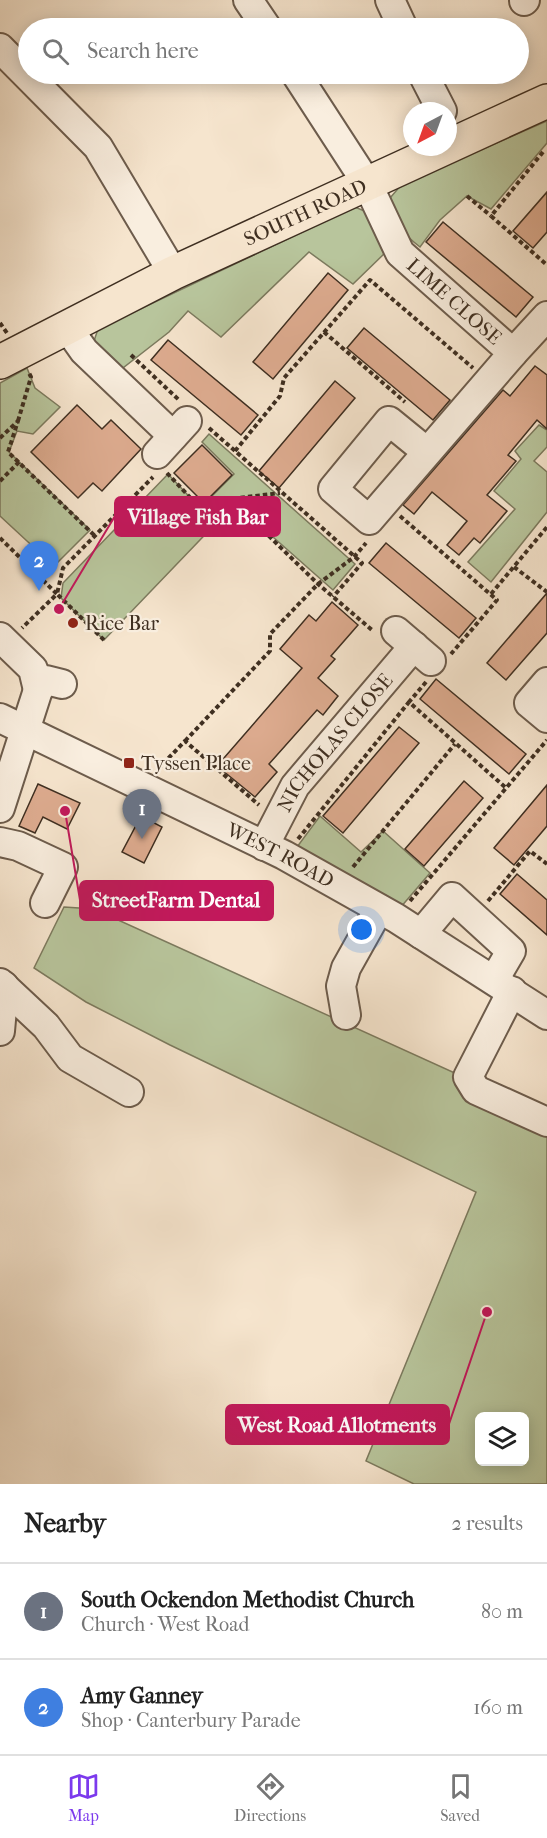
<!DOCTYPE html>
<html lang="en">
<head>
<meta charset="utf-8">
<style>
  :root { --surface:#fff; --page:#f2f2f2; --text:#222; --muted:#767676; --line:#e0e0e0; --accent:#7c3aed }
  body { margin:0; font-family:"IM FELL French Canon",serif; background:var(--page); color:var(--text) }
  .controls { position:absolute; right:18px; bottom:18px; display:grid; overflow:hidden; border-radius:9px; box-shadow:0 3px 15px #0003 }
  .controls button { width:54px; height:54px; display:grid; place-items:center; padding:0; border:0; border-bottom:2px solid var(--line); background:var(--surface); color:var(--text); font:30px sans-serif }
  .compass { position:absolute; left:403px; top:102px; width:54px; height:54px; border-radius:50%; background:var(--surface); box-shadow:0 3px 15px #0003; rotate:221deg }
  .you { position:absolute; left:362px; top:930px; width:21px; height:21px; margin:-15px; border:4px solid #fff; border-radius:50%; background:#1a73e8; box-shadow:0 0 0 9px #1a73e833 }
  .badge { display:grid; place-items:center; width:39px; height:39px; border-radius:50%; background:var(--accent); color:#fff; font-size:20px; font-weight:700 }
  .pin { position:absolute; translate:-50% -50px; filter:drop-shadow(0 2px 3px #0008) }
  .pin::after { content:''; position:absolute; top:32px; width:21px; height:18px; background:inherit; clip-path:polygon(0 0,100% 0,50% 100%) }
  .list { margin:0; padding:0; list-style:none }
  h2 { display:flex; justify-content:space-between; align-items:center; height:78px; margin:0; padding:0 24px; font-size:26px }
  h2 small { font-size:20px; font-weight:400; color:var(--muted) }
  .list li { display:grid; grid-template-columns:39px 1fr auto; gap:18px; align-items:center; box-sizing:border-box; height:96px; padding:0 24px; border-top:2px solid var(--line) }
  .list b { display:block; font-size:22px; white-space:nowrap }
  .list p { margin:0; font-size:20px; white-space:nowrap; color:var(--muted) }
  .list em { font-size:20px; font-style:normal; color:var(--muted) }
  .icon { flex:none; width:33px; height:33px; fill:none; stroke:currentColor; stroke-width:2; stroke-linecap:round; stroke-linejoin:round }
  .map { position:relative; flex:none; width:547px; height:1484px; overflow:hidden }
  .search { position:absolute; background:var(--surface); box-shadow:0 3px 15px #0003; left:18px; right:18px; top:18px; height:66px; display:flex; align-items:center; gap:15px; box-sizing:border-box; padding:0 21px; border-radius:33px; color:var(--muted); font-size:22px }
  .sheet { height:270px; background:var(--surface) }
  nav { display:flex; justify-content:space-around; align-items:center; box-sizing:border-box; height:84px; border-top:2px solid var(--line); background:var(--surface); font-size:16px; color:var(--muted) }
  nav a { display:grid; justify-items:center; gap:3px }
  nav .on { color:var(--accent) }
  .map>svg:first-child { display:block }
  .green { fill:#b8c59c; stroke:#7c7a5e; stroke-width:1.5; fill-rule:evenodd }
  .building { fill:#ddab8f; stroke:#3f2f21; stroke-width:1.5 }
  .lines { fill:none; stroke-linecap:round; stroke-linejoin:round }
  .minor-casing { stroke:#6d5c4c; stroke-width:32 }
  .major-casing { stroke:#3f2f21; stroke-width:36 }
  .path { stroke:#3f2f21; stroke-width:4; stroke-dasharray:4.5 3; stroke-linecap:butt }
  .minor { stroke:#f9eedf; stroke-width:28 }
  .major { stroke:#f6e5ce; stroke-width:33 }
  .poi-dot { fill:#8f2418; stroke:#f9eedf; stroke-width:2 }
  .labels { text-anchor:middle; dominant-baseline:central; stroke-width:4.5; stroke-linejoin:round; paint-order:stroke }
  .street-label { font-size:20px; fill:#3f2f21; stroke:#f9eedf }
  .poi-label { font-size:20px; fill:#3f2f21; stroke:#f9eedf; text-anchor:start }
  .leader { fill:none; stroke:#c2185b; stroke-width:2 }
  .callout-dot { fill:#c2185b; stroke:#f9eedf; stroke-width:2 }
  .callout { fill:#c2185b; stroke:#c2185b; stroke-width:2 }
  .callout-label { font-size:21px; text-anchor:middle; font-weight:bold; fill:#fff }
</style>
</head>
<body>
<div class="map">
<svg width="547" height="1484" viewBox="0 0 547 1484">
  <rect width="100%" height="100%" fill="#f6e5ce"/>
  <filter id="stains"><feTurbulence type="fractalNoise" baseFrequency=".00333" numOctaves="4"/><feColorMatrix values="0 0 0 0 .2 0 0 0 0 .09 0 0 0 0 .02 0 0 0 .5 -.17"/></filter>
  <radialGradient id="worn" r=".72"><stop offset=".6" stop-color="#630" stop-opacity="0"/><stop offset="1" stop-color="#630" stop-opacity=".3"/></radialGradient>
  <g class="green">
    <path d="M 547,121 L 547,143 L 491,209 L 467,196 L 440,220 L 420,247 C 399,231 396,223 390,198 L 402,184 Z"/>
    <polygon points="355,207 369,213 387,251 353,284 309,252 221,337 188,311 169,332 119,371 92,347 98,329"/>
    <polygon points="27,368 35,388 60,407 33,434 17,431 9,452 90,530 54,566 0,516 0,383"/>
    <polygon points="539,425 547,430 547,447 534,461 547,472 547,512 491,582 468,562 515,509 494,491 521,459 515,451"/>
    <polygon points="209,434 355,564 333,590 230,499 218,508 221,518 104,640 61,598 63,583 168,474 200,508 234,474 202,442"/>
    <polygon points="320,816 361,852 383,831 430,873 400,908 343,872 297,847"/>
    <path d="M 64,907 L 94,909 L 547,1115 L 547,1484 L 414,1484 L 366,1461 L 476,1192 L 170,1045 L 86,1002 L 34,968 ZM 480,1416 L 524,1416 L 524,1462 L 480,1462 Z"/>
  </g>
  <g class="building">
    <polygon points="547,192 547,232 533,248 513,231"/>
    <polygon points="443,222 533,297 516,317 426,242"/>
    <polygon points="328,273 348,290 273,379 253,362"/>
    <polygon points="364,328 450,400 433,420 347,348"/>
    <polygon points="168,340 258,415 241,435 151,360"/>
    <polygon points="535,366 547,375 547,429 537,420 508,455 516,461 487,495 507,511 480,543 474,538 459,555 447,545 467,521 432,492 414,514 403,505 503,390 510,396"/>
    <polygon points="335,381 355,398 279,488 259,471"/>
    <polygon points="77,405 102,429 111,420 141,449 102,491 93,483 78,498 31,452"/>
    <polygon points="202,445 232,475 204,503 174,473"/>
    <polygon points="386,543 476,618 459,638 369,563"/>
    <polygon points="547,593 547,633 506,680 487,663"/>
    <polygon points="332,602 358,625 331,656 335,659 318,678 338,696 323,715 317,710 269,764 277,772 255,797 217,766 302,668 280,649 309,615 316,621"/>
    <polygon points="436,679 526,754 509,774 420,699"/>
    <polygon points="399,727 419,743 343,833 323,816"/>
    <polygon points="464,781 483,798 424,866 405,849"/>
    <polygon points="38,784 80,803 67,829 43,817 35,833 19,826"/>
    <polygon points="547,785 547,826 514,865 494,848"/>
    <polygon points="141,816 162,827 144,863 122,852"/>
    <polygon points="517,874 547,900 547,935 500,894"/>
  </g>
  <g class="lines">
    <defs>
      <g id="minor">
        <polyline points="248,0 267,28"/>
        <polyline points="390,0 403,28"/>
        <polyline points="524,1 525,0"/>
        <polyline points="0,48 98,147 173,273"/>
        <path id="s1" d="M 296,74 L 368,185 L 400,253 L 513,353 L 369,520 L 333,489 L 389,421 L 427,452"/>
        <polyline points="423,74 442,111"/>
        <polyline points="67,327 84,351 173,436"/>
        <polyline points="513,353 547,316"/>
        <polyline points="157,454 187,421"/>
        <polyline points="396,631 431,661"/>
        <polyline points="0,637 33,669 38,690"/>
        <polyline points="547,682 529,703 547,718"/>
        <path id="s2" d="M 0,718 L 284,855 L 396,918 L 547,1015"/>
        <polyline points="0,808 38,690 46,680 62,684"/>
        <polyline points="0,842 18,846 63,867 45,903"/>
        <path id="s3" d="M 264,846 L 295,786 L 414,646"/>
        <polyline points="421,934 452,897 511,951 494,980"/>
        <polyline points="0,983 46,1026 70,1058 129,1092"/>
        <polyline points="512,991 468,1077 476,1090 547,1122"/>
        <polyline points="346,1015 341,986 346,968 379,909"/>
        <polyline points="0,1031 4,986"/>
      </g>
      <g id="major">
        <path id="s4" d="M 0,362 L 173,273 L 547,101"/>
      </g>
    </defs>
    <use href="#minor" class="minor-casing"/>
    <use href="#major" class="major-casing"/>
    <g class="path">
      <polyline points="543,152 491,216 547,265"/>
      <polyline points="467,196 491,216"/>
      <polyline points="0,323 7,333"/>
      <polyline points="324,332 405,402"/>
      <polyline points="131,355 179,400"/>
      <polyline points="18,421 31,377 29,373"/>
      <polyline points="209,428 362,563 333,597"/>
      <polyline points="0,438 18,421 8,452 95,536"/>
      <polyline points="235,451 280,396 284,378 370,280 473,368"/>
      <polyline points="167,473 200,508 230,499 280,493"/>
      <polyline points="0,481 19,462"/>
      <polyline points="231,499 318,584 372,630"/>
      <polyline points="200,508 201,538"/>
      <polyline points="400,516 497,600 451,654"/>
      <polyline points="0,538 57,594 22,628"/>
      <polyline points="514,567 547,592"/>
      <polyline points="491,594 547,527"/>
      <polyline points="104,640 57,594 63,568 153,477"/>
      <polyline points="426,682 409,702 506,788"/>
      <polyline points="185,741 270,651 270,634 318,584 354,557 366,543"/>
      <polyline points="158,769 185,741 259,805"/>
      <polyline points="298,839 409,702"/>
      <polyline points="353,867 455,744"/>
      <polyline points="410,901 547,740"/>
      <polyline points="488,901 530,851 547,864"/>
    </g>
    <use href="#minor" class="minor"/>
    <use href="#major" class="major"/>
  </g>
  <g class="poi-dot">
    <circle cx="73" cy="623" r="6"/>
    <rect x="123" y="757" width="12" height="12" rx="3"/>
  </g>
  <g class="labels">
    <g class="street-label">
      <text stroke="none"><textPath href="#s4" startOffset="340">SOUTH ROAD</textPath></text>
      <text stroke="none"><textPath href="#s1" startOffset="280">LIME CLOSE</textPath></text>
      <text stroke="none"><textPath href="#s3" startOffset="126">NICHOLAS CLOSE</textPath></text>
      <text stroke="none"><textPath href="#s2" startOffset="312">WEST ROAD</textPath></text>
    </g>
    <g class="poi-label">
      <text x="85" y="623">Rice Bar</text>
      <text x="141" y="763">Tyssen Place</text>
    </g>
  </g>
  <path class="leader" d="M59 609L115 516M65 811L80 900M487 1312L449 1424"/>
  <g class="callout-dot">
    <circle cx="59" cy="609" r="6"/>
    <circle cx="65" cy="811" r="6"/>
    <circle cx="487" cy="1312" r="6"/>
  </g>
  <g class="callout">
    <rect x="115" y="497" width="165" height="39" rx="6"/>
    <rect x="80" y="881" width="193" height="39" rx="6"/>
    <rect x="226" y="1405" width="223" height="39" rx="6"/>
  </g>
  <g class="callout-label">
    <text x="198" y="524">Village Fish Bar</text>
    <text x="176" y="907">StreetFarm Dental</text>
    <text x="337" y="1432">West Road Allotments</text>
  </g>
  <rect width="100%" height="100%" filter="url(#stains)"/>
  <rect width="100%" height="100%" fill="url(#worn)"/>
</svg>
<div class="controls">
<button><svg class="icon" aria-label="layers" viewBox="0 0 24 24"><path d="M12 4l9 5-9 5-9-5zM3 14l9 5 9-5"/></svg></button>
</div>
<svg class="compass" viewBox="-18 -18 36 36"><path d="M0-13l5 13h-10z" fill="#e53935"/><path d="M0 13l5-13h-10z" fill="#767676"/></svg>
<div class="you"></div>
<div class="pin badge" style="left:142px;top:839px;background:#6b7280">1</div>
<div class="pin badge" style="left:39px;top:591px;background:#3f7fe0">2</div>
<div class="search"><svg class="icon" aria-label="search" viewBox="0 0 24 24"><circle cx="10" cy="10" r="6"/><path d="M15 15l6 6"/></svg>Search here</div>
</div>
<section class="sheet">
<h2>Nearby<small>2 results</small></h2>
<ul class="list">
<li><span class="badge" style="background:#6b7280">1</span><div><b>South Ockendon Methodist Church</b><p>Church · West Road</p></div><em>80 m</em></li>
<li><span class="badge" style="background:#3f7fe0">2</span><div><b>Amy Ganney</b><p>Shop · Canterbury Parade</p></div><em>160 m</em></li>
</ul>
</section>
<nav>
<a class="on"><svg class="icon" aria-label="map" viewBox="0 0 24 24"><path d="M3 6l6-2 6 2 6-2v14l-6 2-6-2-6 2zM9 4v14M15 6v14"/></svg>Map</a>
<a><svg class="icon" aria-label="directions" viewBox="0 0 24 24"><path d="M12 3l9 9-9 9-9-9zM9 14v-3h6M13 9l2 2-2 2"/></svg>Directions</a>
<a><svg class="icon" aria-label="saved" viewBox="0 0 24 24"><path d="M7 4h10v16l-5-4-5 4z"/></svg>Saved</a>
</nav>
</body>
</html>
